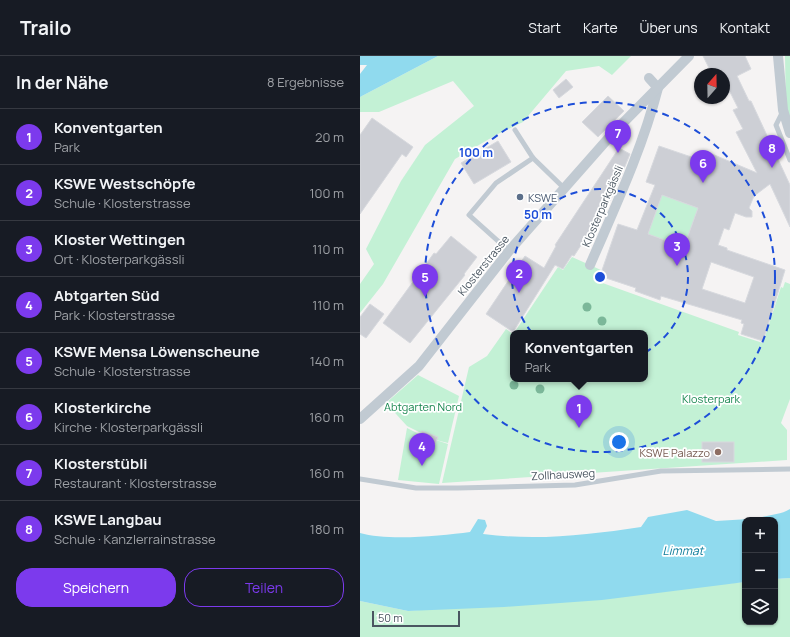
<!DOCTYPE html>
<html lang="de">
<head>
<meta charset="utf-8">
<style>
  :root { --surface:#171b24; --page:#20242c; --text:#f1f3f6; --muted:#9ea1a6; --line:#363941; --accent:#7c3aed }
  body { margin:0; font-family:Manrope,sans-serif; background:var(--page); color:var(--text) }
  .controls { position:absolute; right:12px; bottom:12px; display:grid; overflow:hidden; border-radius:8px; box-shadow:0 1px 3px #0004 }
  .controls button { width:36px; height:36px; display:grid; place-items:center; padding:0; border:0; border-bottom:1px solid var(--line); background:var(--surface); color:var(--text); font:20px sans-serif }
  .compass { position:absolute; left:334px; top:12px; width:36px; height:36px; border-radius:50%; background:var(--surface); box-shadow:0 1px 3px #0004; rotate:20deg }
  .scale { position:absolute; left:12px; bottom:10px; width:88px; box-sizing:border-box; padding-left:4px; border:2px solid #4a5661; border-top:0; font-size:11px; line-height:14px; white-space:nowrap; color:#4a5661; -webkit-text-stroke:3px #fff; paint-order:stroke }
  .you { position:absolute; left:259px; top:386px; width:14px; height:14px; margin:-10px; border:3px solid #fff; border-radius:50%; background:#1a73e8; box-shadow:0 0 0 6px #1a73e833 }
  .badge { display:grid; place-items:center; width:26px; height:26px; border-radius:50%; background:var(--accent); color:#fff; font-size:13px; font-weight:700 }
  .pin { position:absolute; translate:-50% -33px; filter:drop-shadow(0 1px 2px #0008) }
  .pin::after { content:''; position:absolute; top:21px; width:14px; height:12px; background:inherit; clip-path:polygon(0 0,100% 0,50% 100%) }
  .popup { position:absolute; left:150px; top:274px; width:138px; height:52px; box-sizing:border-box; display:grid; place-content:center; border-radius:8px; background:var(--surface); filter:drop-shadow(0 1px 3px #0005); font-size:13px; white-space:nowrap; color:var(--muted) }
  .popup b { font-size:15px; color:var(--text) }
  .popup::after { content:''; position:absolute; left:50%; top:100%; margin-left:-8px; border:8px solid transparent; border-top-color:var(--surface) }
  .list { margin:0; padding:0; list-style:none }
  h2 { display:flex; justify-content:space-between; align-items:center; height:52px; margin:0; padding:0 16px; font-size:17px }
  h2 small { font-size:13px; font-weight:400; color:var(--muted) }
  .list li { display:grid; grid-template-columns:26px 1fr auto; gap:12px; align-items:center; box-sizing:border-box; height:56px; padding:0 16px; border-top:1px solid var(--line) }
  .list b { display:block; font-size:15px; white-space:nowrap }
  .list p { margin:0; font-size:13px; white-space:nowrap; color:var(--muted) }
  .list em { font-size:13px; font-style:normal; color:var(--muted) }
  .actions { display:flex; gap:8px; padding:12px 16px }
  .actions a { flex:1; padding:9px 0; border:1px solid var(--accent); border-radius:16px; text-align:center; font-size:14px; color:var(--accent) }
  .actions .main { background:var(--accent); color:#fff }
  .icon { flex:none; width:22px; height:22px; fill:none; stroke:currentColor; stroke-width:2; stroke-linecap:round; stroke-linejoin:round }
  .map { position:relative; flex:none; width:430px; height:581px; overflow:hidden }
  header { display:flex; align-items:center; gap:24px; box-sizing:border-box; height:56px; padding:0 20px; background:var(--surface); border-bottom:1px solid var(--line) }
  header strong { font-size:19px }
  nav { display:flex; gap:22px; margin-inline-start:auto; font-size:14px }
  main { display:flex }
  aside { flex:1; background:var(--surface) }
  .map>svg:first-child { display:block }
  .green { fill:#c3f1d5 }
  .water { fill:#90daee }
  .building { fill:#cdcfd5; stroke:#d7d9de; fill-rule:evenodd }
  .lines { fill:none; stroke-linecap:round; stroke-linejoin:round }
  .service { stroke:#c1cad2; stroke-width:5 }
  .minor { stroke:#c1cad2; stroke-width:10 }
  .tree { fill:#7bb799 }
  .ring { fill:none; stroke:#1d4ed8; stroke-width:2; stroke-dasharray:7 5 }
  .service-dot { fill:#5c6f8a; stroke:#fff; stroke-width:1.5 }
  .education-dot { fill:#8d6e63; stroke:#fff; stroke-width:1.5 }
  .labels { text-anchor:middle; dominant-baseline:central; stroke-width:3.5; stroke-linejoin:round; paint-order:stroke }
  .service-label { font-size:11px; fill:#4e5e75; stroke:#fff; text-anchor:start }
  .street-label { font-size:11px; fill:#4a5661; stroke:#fff }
  .park-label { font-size:11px; fill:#17864f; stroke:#fff }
  .education-label { font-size:11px; fill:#785e54; stroke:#fff; text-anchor:end }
  .water-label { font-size:12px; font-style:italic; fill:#0c7c9b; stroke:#fff }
  .centre { fill:#1d4ed8; stroke:#fff; stroke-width:2 }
  .ring-label { font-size:12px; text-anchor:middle; font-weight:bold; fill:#1d4ed8; stroke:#fff; stroke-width:3.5; stroke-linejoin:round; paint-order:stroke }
</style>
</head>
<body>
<header>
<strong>Trailo</strong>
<nav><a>Start</a><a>Karte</a><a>Über uns</a><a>Kontakt</a></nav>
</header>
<main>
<aside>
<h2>In der Nähe<small>8 Ergebnisse</small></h2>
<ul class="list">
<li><span class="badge">1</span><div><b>Konventgarten</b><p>Park</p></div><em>20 m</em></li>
<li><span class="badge">2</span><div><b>KSWE Westschöpfe</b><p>Schule · Klosterstrasse</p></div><em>100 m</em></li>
<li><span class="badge">3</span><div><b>Kloster Wettingen</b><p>Ort · Klosterparkgässli</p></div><em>110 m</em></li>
<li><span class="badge">4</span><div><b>Abtgarten Süd</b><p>Park · Klosterstrasse</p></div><em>110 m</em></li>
<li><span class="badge">5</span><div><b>KSWE Mensa Löwenscheune</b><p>Schule · Klosterstrasse</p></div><em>140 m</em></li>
<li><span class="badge">6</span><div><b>Klosterkirche</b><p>Kirche · Klosterparkgässli</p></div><em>160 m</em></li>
<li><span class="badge">7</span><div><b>Klosterstübli</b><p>Restaurant · Klosterstrasse</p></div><em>160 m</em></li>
<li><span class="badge">8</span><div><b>KSWE Langbau</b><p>Schule · Kanzlerrainstrasse</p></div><em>180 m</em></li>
</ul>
<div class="actions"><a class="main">Speichern</a><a>Teilen</a></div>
</aside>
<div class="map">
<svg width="430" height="581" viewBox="0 0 430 581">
  <rect width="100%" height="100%" fill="#f5f3f3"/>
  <g class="green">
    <polygon points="78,0 271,0 252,19 239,10 206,15 163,66 136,79 95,103 23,228 0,257 0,228 14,208 6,193 41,125 65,89 114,50 93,25 19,56 0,56 0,41"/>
    <polygon points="425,0 430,0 430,62 426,53"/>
    <polygon points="302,139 338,152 324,191 288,178"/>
    <polygon points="212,201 241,214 237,225 379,276 378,279 403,287 421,231 423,232 425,226 430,228 430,343 421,367 427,374 427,404 82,427 109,311 127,300 146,273 153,278 153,323 285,323 285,277 154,277 198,211 203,214"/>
    <polygon points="58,319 99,340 88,387 76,384 62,375 61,377 47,370 26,347"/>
    <polygon points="47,372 61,379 57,389 72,395 76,384 88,388 79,428 38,424"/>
    <polygon points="430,522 430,581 0,581 0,545 48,555 385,526 385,566 415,566 415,523"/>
  </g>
  <g class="water">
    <polygon points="0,0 78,0 0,41 0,18 7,9 0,9"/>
    <path d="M 430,453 L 430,522 L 415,523 L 415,464 L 394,464 C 406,458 419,460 430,453 Z"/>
    <path d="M 327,454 L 356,465 L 389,463 L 391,464 L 385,464 L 385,526 L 242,544 L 144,551 L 48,555 L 0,545 L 0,477 C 27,485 81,480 110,476 L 118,463 L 125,464 L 127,470 L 123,478 C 177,485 228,479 281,471 L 288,461 Z"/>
  </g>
  <g class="building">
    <path d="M 343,0 L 385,0 L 391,13 L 377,20 L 389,45 L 391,45 L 430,129 L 430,171 L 410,128 L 394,140 L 389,152 L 392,155 L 392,161 L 386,161 L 375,157 L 369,174 L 364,172 L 358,189 L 367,192 L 367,194 L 425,214 L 403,285 L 381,278 L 384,268 L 381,267 L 382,264 L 301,240 L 300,244 L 275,235 L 276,232 L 240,220 L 258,168 L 277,174 L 295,129 L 286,126 L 299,90 L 349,107 L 352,98 L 397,117 L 376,76 L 383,73 L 373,54 L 378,52 L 370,36 L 364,39 L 364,18 L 352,18 ZM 302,139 L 338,152 L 324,191 L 288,178 ZM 351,206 L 394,221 L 385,247 L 342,233 Z"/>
    <polygon points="206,23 213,31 199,42 193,34"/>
    <polygon points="248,40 264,55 238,81 222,66"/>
    <polygon points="12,62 53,91 46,101 42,98 0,158 0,79"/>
    <polygon points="138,85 151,106 114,128 101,107"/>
    <polygon points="259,92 270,98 261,120 251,143 214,200 212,199 203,213 195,209 153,276 126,258 165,200 184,212 196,190 195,189"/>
    <polygon points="91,180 117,201 104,218 105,219 50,287 23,267 74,197 76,198"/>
    <polygon points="10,248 24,258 6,282 0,278 0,261"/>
    <polygon points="62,375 78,381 72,395 57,389"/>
    <rect x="342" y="386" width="32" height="20"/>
  </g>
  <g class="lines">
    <g class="service">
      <polyline points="423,55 416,69 430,104"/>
      <polyline points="155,74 173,102 205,133"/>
      <polyline points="149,195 109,159 136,127 173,102"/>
      <polyline points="0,423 56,432 98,432 215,429 301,415 430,413"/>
    </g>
    <g class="minor">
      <polyline points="418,0 423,54 430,77"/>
      <path d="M 230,209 C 255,151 282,94 298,32 L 289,22"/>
      <polyline points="0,363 59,310 149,195 253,77 329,0"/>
    </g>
  </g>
  <g class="tree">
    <circle cx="227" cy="251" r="4.5"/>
    <circle cx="242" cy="265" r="4.5"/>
    <circle cx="154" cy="329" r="4.5"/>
    <circle cx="180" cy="333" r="4.5"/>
  </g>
  <g class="ring">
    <circle cx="240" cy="221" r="88"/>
    <circle cx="240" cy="221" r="175"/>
  </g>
  <circle class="service-dot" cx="160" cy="141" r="4"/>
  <circle class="education-dot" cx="358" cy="396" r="4"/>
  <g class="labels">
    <g class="service-label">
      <text x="168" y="141">KSWE</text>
    </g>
    <g class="street-label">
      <text transform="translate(242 150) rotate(-67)">Klosterparkgässli</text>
      <text transform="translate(123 209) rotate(-51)">Klosterstrasse</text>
      <text transform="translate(203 418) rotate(-3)">Zollhausweg</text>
    </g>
    <g class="park-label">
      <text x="351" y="342">Klosterpark</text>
      <text x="63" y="350">Abtgarten Nord</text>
    </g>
    <g class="education-label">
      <text x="350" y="396">KSWE Palazzo</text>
    </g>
    <g class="water-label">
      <text x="323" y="494">Limmat</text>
    </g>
  </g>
  <circle cx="240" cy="221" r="6" class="centre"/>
  <g class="ring-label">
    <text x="116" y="101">100 m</text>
    <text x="178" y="163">50 m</text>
  </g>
</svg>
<div class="controls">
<button>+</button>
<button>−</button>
<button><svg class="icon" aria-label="layers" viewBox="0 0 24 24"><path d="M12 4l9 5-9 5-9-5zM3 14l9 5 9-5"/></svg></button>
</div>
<svg class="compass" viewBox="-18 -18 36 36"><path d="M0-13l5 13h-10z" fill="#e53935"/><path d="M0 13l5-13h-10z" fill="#9ea1a6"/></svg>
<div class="scale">50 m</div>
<div class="you"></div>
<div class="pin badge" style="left:219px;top:372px">1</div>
<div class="popup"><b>Konventgarten</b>Park</div>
<div class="pin badge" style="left:159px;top:237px">2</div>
<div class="pin badge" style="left:317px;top:210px">3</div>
<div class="pin badge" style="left:62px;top:410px">4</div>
<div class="pin badge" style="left:65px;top:241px">5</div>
<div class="pin badge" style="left:343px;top:127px">6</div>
<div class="pin badge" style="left:258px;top:97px">7</div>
<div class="pin badge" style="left:412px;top:112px">8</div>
</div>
</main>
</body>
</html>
